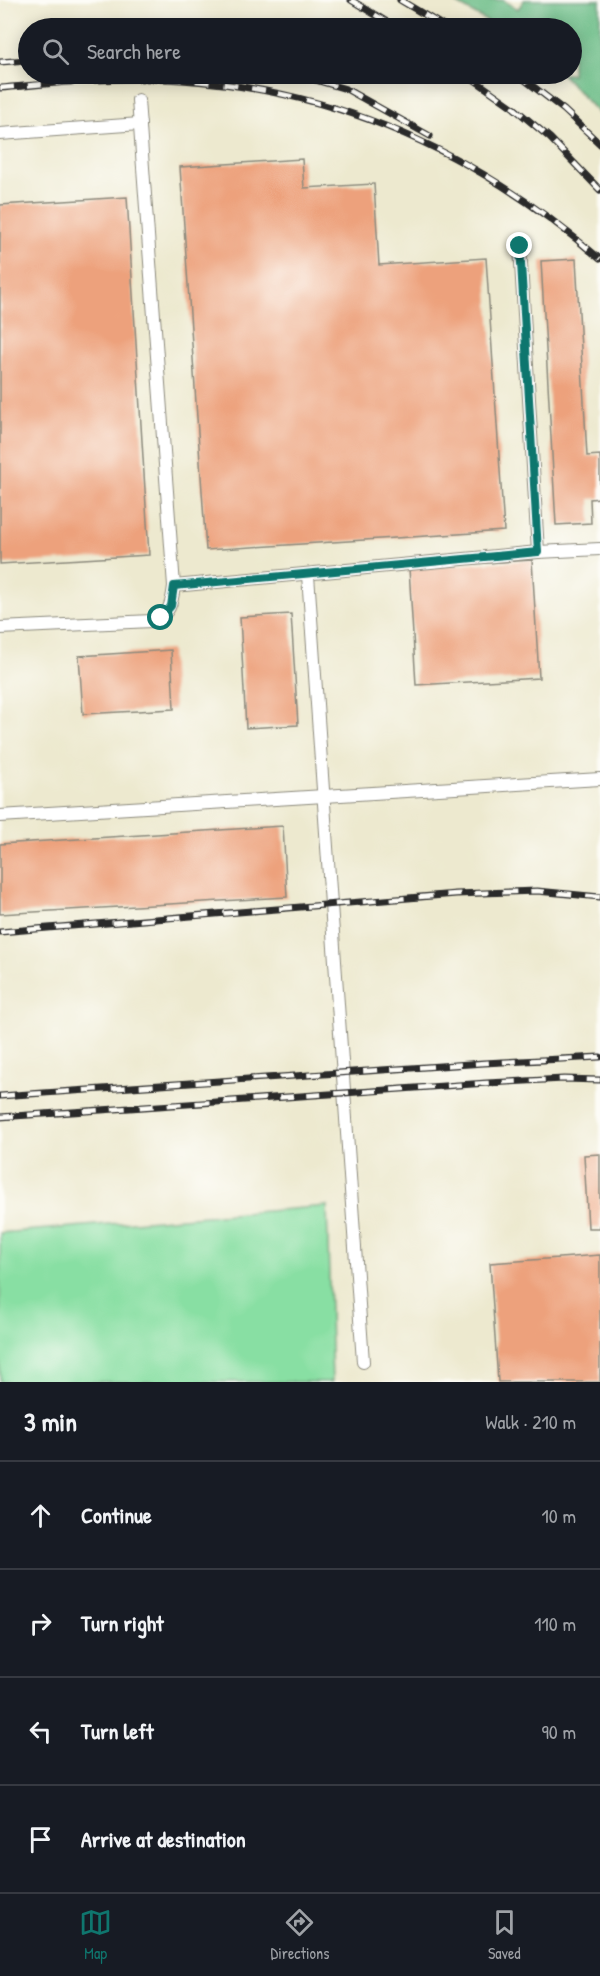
<!DOCTYPE html>
<html lang="en">
<head>
<meta charset="utf-8">
<style>
  :root { --surface:#171b24; --page:#20242c; --text:#f1f3f6; --muted:#9ea1a6; --line:#363941; --accent:#0f766e }
  body { margin:0; font-family:"Patrick Hand",sans-serif; background:var(--page); color:var(--text) }
  .stop { position:absolute; width:18px; height:18px; margin:-14px; border:4px solid #0f766e; border-radius:50%; background:#fff }
  .stop.end { background:#0f766e; border-color:#fff; box-shadow:0 2px 6px #0008 }
  .list { margin:0; padding:0; list-style:none }
  h2 { display:flex; justify-content:space-between; align-items:center; height:78px; margin:0; padding:0 24px; font-size:26px }
  h2 small { font-size:20px; font-weight:400; color:var(--muted) }
  .list li { display:grid; grid-template-columns:39px 1fr auto; gap:18px; align-items:center; box-sizing:border-box; height:108px; padding:0 24px; border-top:2px solid var(--line) }
  .list b { display:block; font-size:22px; white-space:nowrap }
  .list em { font-size:20px; font-style:normal; color:var(--muted) }
  .icon { flex:none; width:33px; height:33px; fill:none; stroke:currentColor; stroke-width:2; stroke-linecap:round; stroke-linejoin:round }
  .map { position:relative; flex:none; width:600px; height:1382px; overflow:hidden }
  .search { position:absolute; background:var(--surface); box-shadow:0 3px 15px #0003; left:18px; right:18px; top:18px; height:66px; display:flex; align-items:center; gap:15px; box-sizing:border-box; padding:0 21px; border-radius:33px; color:var(--muted); font-size:22px }
  .sheet { height:510px; background:var(--surface) }
  nav { display:flex; justify-content:space-around; align-items:center; box-sizing:border-box; height:84px; border-top:2px solid var(--line); background:var(--surface); font-size:16px; color:var(--muted) }
  nav a { display:grid; justify-items:center; gap:3px }
  nav .on { color:var(--accent) }
  .map>svg:first-child { display:block }
  .green { fill:#88dfa3; stroke:#5a8567; stroke-width:1.5 }
  .forest { fill:#6ebe89; stroke:#4c745a; stroke-width:1.5 }
  .building { fill:#eda17b }
  .lines { fill:none; stroke-linecap:round; stroke-linejoin:round }
  .service-casing { stroke:#8c8a7d; stroke-width:14 }
  .service { stroke:#fff; stroke-width:12 }
  .rail-casing { stroke:#2b2b2b; stroke-width:7 }
  .rail { stroke:#fdfcf7; stroke-width:4.5; stroke-dasharray:14; stroke-linecap:butt }
  .route { stroke:#0f766e; stroke-width:8 }
</style>
</head>
<body>
<div class="map">
<svg width="600" height="1382" viewBox="0 0 600 1382">
  <rect width="100%" height="100%" fill="#fdfcf7"/>
  <filter id="ink" filterUnits="userSpaceOnUse"><feTurbulence type="fractalNoise" baseFrequency=".0167" numOctaves="2"/><feDisplacementMap in="SourceGraphic" scale="12" xChannelSelector="R" yChannelSelector="G"/><feConvolveMatrix kernelMatrix="1 2 1 2 8 2 1 2 1" color-interpolation-filters="sRGB"/></filter>
  <filter id="wash" filterUnits="userSpaceOnUse"><feTurbulence type="fractalNoise" baseFrequency=".008" numOctaves="4" result="noise"/><feDisplacementMap in="SourceGraphic" scale="24" xChannelSelector="R" yChannelSelector="G"/><feGaussianBlur stdDeviation="1.35" result="paint"/><feColorMatrix in="noise" values="0 0 0 0 0 0 0 0 0 0 0 0 0 0 0 0 0 1.4 0 .05"/><feComposite in="paint" operator="in"/></filter>
  <g filter="url(#wash)">
    <rect width="100%" height="100%" fill="#ede9cf"/>
    <polygon class="green" points="327,1206 332,1382 0,1382 0,1233"/>
    <polygon class="forest" points="451,0 503,0 518,9 524,0 600,0 600,115 562,74 572,74 572,28 498,28"/>
    <g id="blocks">
      <g class="building">
        <polygon points="302,159 304,188 374,184 379,265 486,258 504,531 206,550 180,167"/>
        <polygon points="127,197 149,555 0,564 0,205"/>
        <polygon points="576,259 587,456 600,455 600,498 590,499 591,523 556,525 541,261"/>
        <polygon points="532,560 539,678 416,685 409,568"/>
        <polygon points="291,614 298,725 246,728 240,617"/>
        <polygon points="171,650 174,709 83,714 79,656"/>
        <polygon points="283,826 287,897 0,914 0,844"/>
        <polygon points="600,1154 600,1228 588,1228 584,1155"/>
        <polygon points="600,1255 600,1382 498,1382 490,1263"/>
      </g>
    </g>
  </g>
  <g filter="url(#ink)">
    <use href="#blocks" fill-opacity="0" stroke="#8c8a7d" stroke-width="1.5"/>
    <g class="lines">
      <defs>
        <g id="service">
          <polyline points="0,134 140,124"/>
          <polyline points="520,246 538,552"/>
          <polyline points="308,575 363,1362"/>
          <polyline points="174,586 538,552 600,549"/>
          <path d="M 0,628 L 152,621 C 170,615 172,603 174,586 L 138,100"/>
          <polyline points="0,816 600,779"/>
        </g>
      </defs>
      <use href="#service" class="service-casing"/>
      <use href="#service" class="service"/>
      <defs>
        <g id="rail">
          <polyline points="351,0 397,28"/>
          <polyline points="400,0 447,28"/>
          <polyline points="0,62 28,60"/>
          <polyline points="295,74 346,89 430,136"/>
          <polyline points="466,74 514,108 550,138 600,190"/>
          <polyline points="517,74 564,110 600,144"/>
          <path d="M 0,88 C 60,83 121,76 182,80 C 342,91 479,154 600,259"/>
          <polyline points="0,932 456,894 537,891 600,897"/>
          <polyline points="0,1096 484,1063 600,1057"/>
          <polyline points="0,1117 487,1083 564,1079 600,1080"/>
        </g>
      </defs>
      <use href="#rail" class="rail-casing"/>
      <use href="#rail" class="rail"/>
    </g>
  </g>
  <g class="lines" filter="url(#ink)">
    <polyline class="route" points="161,618 171,606 174,586 538,552 520,246"/>
  </g>
</svg>
<div class="stop" style="left:161px;top:618px"></div>
<div class="stop end" style="left:520px;top:246px"></div>
<div class="search"><svg class="icon" aria-label="search" viewBox="0 0 24 24"><circle cx="10" cy="10" r="6"/><path d="M15 15l6 6"/></svg>Search here</div>
</div>
<section class="sheet">
<h2>3 min<small>Walk · 210 m</small></h2>
<ul class="list">
<li><svg class="icon" aria-label="ahead" viewBox="0 0 24 24"><path d="M12 20V5M6 11l6-6 6 6"/></svg><div><b>Continue</b></div><em>10 m</em></li>
<li><svg class="icon" aria-label="right" viewBox="0 0 24 24"><path d="M7 20v-9h11M14 6l5 5-5 5"/></svg><div><b>Turn right</b></div><em>110 m</em></li>
<li><svg class="icon" aria-label="left" viewBox="0 0 24 24"><path d="M17 20v-9H6M10 6l-5 5 5 5"/></svg><div><b>Turn left</b></div><em>90 m</em></li>
<li><svg class="icon" aria-label="arrive" viewBox="0 0 24 24"><path d="M6 21V4h12l-3 4 3 4H6"/></svg><div><b>Arrive at destination</b></div></li>
</ul>
</section>
<nav>
<a class="on"><svg class="icon" aria-label="map" viewBox="0 0 24 24"><path d="M3 6l6-2 6 2 6-2v14l-6 2-6-2-6 2zM9 4v14M15 6v14"/></svg>Map</a>
<a><svg class="icon" aria-label="directions" viewBox="0 0 24 24"><path d="M12 3l9 9-9 9-9-9zM9 14v-3h6M13 9l2 2-2 2"/></svg>Directions</a>
<a><svg class="icon" aria-label="saved" viewBox="0 0 24 24"><path d="M7 4h10v16l-5-4-5 4z"/></svg>Saved</a>
</nav>
</body>
</html>
